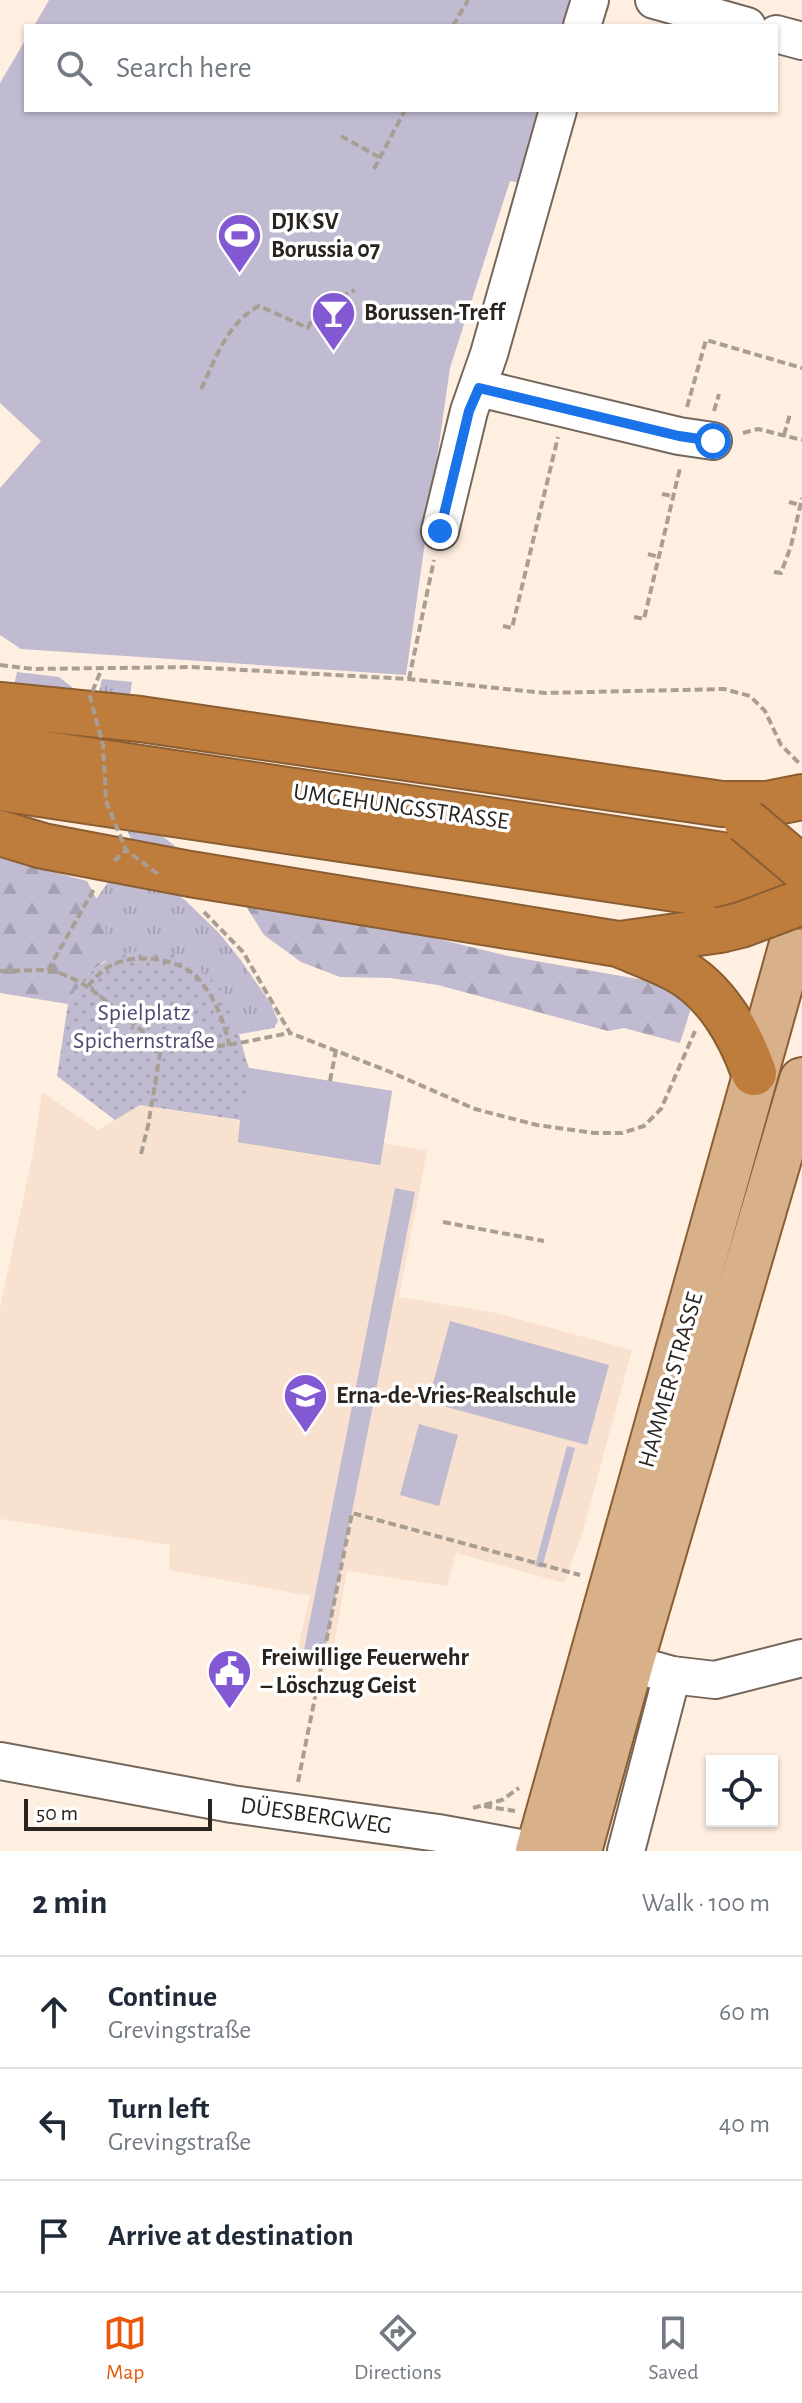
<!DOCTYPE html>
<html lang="en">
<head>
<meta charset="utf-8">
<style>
  :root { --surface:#fff; --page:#f2f2f3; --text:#1f2937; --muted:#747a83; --line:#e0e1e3; --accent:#ea580c }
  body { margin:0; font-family:"Alegreya Sans",sans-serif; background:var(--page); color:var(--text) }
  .controls { position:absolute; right:24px; bottom:24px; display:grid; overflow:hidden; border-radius:0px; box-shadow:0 2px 6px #0004 }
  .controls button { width:72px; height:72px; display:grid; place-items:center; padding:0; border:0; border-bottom:2px solid var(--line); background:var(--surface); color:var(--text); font:40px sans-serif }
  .scale { position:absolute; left:24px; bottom:20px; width:188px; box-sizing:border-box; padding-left:8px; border:4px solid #29241f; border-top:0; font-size:22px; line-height:28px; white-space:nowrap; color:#29241f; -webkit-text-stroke:6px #fff; paint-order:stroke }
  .stop { position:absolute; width:24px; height:24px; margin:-18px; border:6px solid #1a73e8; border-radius:50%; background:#fff }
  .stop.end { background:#1a73e8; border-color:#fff; box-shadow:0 2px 8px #0008 }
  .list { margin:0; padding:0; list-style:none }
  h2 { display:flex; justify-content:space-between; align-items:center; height:104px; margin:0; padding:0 32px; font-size:34px }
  h2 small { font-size:26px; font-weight:400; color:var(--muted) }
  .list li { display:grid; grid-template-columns:52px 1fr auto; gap:24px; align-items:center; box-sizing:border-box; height:112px; padding:0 32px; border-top:2px solid var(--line) }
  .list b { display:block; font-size:30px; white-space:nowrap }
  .list p { margin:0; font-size:26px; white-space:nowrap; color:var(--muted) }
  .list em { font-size:26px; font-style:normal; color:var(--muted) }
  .icon { flex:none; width:44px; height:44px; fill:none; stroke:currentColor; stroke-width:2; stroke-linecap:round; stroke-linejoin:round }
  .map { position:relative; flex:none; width:802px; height:1851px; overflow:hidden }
  .search { position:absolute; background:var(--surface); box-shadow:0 2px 6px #0004; left:24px; right:24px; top:24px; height:88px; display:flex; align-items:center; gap:20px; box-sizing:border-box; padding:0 28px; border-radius:0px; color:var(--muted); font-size:30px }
  .sheet { height:440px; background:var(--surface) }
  nav { display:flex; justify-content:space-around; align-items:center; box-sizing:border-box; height:112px; border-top:2px solid var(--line); background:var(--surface); font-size:22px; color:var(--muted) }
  nav a { display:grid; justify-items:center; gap:4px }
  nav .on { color:var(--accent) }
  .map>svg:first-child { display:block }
  .built { fill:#f8e2cf }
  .grass { fill:url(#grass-tufts) }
  .forest { fill:url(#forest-firs) }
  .park { fill:url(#park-dots) }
  .pitch { fill:#c0bbd0 }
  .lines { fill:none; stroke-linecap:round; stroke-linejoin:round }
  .minor-casing { stroke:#74665a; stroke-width:40 }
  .major-casing { stroke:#8a5e32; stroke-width:48 }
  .highway-casing { stroke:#8a5e32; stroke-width:48 }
  .path { stroke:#a99e93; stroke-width:4; stroke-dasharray:8 4; stroke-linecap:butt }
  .minor { stroke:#fff; stroke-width:36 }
  .major { stroke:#d8b18a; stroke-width:44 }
  .highway { stroke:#be7d3c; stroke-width:44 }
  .highway-bridge-casing { stroke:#8a5e32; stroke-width:48; stroke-linecap:butt }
  .path-bridge { stroke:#a99e93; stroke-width:4; stroke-dasharray:8 4; stroke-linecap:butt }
  .highway-bridge { stroke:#be7d3c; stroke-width:44 }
  .route { stroke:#1a73e8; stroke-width:10 }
  .labels { text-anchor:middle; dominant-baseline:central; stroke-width:7; stroke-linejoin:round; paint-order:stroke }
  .poi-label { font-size:24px; font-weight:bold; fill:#29241f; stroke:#fff; text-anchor:start }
  .street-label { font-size:24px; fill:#29241f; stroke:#fff }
  .park-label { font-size:24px; fill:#554874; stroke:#fff }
</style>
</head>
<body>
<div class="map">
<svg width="802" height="1851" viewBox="0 0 802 1851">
  <defs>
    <pattern id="grass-tufts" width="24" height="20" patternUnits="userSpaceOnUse" patternTransform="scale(2)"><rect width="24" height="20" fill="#c0bbd0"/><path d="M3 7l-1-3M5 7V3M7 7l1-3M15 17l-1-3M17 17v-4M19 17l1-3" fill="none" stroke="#a5a1b2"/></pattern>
    <pattern id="forest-firs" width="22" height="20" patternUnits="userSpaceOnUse" patternTransform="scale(2)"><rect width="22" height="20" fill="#c0bbd0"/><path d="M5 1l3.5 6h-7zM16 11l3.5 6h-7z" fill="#a5a1b2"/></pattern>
    <pattern id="park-dots" width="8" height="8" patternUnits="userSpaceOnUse" patternTransform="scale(2)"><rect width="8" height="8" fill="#c0bbd0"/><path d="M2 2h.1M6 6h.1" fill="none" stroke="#a5a1b2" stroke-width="1.8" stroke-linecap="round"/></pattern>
  </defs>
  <rect width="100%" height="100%" fill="#ffefe1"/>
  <polygon class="built" points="42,1092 98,1130 140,1105 241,1121 238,1141 380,1164 383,1143 427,1151 399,1297 496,1313 632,1350 583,1531 564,1583 456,1553 447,1586 347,1571 331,1662 295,1659 310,1596 169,1570 170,1545 0,1519 0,1307 33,1153"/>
  <g class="grass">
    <polygon points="17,672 59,677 78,692 95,751 92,757 12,694"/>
    <polygon points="102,679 132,682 122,747 111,743 98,696"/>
    <polygon points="117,800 243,900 137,851 120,816"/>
    <polygon points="113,875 157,878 186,901 219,933 240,959 271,1004 278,1021 274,1028 240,1034 106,962 94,902"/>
  </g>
  <g class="forest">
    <path d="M 0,858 L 87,881 L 105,915 L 108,959 C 91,970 76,985 68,1004 L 0,993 Z"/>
    <polygon points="244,903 389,927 508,956 649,981 673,988 693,1002 680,1043 624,1028 608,1031 438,985 390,978 340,977 301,962 264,935"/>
  </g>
  <path class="park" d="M 146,950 C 152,950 159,950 165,951 C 188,956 218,980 228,1002 C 238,1023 241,1046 249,1068 L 392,1091 L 380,1165 L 238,1142 L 240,1120 L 140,1105 L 115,1120 L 57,1076 L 68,1004 C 82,971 111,953 146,950 Z"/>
  <g class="pitch">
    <polygon points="49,0 569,0 562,26 34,26"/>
    <polygon points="26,39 26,110 541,110 522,183 510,181 450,368 406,675 21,649 0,635 0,488 41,441 0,403 0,83"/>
    <polygon points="249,1068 392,1091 380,1165 238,1142"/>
    <polygon points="395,1188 415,1192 324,1654 304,1650"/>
    <polygon points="450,1321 609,1365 587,1445 428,1402"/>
    <polygon points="419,1424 458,1435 439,1506 400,1495"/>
    <polygon points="567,1446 575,1448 542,1568 535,1566"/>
  </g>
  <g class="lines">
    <defs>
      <g id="minor">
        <polyline points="654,0 747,26"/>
        <polyline points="582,26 590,0"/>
        <polyline points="776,34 802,41"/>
        <polyline points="479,388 679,436 713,441"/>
        <polyline points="440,531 469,411 489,354 558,110"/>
        <polyline points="605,1656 672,1675 715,1680 802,1658"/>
        <polyline points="0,1761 232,1804 438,1833 537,1851"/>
        <polyline points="626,1851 672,1675"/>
      </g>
      <g id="major">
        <polyline points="538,1851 802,908"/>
        <polyline points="579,1851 631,1663 802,1080"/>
      </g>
      <g id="highway">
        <polyline points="0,705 140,719 722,804 767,804 802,797"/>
        <polyline points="0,747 802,867"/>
        <polyline points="0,788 802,908"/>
        <path d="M 0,833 L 43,846 L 190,874 L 618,944 C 637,952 657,959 676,969 C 715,989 740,1033 754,1073"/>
        <polyline points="620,944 720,930"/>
      </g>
    </defs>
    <use href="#minor" class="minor-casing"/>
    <use href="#major" class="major-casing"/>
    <use href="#highway" class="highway-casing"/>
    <g class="path">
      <polyline points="453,26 468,0"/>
      <polyline points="341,136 379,157"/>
      <polyline points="374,169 405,110"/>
      <path d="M 201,389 C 216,358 227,323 259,306 L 308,328 C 319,303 331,301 355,290"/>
      <polyline points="687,407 706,340 802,368"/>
      <polyline points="714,411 719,394"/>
      <polyline points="743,433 758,429 802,440"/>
      <polyline points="784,435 790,414"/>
      <polyline points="662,494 673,496"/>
      <polyline points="789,502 800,505"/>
      <polyline points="648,554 659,557"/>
      <polyline points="774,572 781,573 791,546 802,498"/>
      <polyline points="634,617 644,619 680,468"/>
      <polyline points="503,626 512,628 558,437"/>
      <polyline points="0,665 33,669 190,667 409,679 545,693 724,689 750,696 765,711 781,745 800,764"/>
      <polyline points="409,679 434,560"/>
      <polyline points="204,912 243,952 290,1033 388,1071 475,1109 537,1125 594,1133 622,1133 644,1126 661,1109 695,1031"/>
      <path d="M 48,970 C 84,977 108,1004 136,1026 C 142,1031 149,1037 156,1040 C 196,1057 249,1040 290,1033"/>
      <polyline points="0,971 48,970 94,889"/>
      <path d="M 88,986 C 95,978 102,970 112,965 C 136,953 176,958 196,976 C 214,995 223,1019 229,1043"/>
      <polyline points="330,1081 336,1050"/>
      <polyline points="141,1154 148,1126 162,1042"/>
      <polyline points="443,1222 544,1241"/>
      <polyline points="298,1782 352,1513 580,1575"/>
      <polyline points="484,1806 515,1811"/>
      <polyline points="473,1808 502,1800 519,1788"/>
    </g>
    <use href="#minor" class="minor"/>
    <use href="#major" class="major"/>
    <use href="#highway" class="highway"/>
    <defs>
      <g id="highway-bridge">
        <polyline points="746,821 802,868"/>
        <polyline points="720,930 741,925 802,902"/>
      </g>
    </defs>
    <use href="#highway-bridge" class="highway-bridge-casing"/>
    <g class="path-bridge">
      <polyline points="100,673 90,697 103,745 106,801 126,850"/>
      <polyline points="114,861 126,850 159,875"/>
    </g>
    <use href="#highway-bridge" class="highway-bridge"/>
  </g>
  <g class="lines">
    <polyline class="route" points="440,531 469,411 479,388 679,436 713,441"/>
  </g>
  <defs>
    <symbol id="stadium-pin" viewBox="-11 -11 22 30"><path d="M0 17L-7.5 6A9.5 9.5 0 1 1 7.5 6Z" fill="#8359d3" stroke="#fff"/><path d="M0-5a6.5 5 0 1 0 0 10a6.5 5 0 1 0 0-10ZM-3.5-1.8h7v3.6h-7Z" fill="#fff"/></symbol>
    <symbol id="bar-pin" viewBox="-11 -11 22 30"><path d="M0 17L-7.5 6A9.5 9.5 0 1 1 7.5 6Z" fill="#8359d3" stroke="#fff"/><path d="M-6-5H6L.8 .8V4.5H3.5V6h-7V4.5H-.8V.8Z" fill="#fff"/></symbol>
    <symbol id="school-pin" viewBox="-11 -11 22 30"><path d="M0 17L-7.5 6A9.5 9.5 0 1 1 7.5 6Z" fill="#8359d3" stroke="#fff"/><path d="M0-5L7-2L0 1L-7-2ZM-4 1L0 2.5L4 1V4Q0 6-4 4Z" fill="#fff"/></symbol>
    <symbol id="civic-pin" viewBox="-11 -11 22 30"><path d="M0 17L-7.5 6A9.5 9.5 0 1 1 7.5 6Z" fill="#8359d3" stroke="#fff"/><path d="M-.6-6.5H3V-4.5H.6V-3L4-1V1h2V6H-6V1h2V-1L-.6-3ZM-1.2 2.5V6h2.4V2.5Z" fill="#fff"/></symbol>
  </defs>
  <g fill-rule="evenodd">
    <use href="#stadium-pin" x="214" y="210" width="51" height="69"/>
    <use href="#bar-pin" x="308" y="288" width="51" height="69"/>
    <use href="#school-pin" x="280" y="1370" width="51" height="69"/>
    <use href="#civic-pin" x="204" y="1646" width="51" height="69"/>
  </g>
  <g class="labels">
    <g class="poi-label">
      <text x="271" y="222">DJK SV<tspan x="271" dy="28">Borussia 07</tspan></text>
      <text x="364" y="313">Borussen-Treff</text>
      <text x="336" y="1396">Erna-de-Vries-Realschule</text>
      <text x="261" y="1658">Freiwillige Feuerwehr<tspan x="261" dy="28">– Löschzug Geist</tspan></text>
    </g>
    <g class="street-label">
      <text transform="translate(401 807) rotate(8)">UMGEHUNGSSTRASSE</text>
      <text transform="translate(671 1380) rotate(-74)">HAMMER STRASSE</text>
      <text transform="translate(316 1816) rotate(8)">DÜESBERGWEG</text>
    </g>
    <g class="park-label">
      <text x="144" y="1013">Spielplatz<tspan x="144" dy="28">Spichernstraße</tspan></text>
    </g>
  </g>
</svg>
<div class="controls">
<button><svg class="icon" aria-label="locate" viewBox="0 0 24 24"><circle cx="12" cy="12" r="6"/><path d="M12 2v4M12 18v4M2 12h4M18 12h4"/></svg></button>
</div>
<div class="scale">50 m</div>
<div class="stop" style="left:713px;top:441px"></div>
<div class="stop end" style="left:440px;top:531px"></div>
<div class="search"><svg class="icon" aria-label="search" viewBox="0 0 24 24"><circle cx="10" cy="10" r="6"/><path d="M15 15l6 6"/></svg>Search here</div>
</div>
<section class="sheet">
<h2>2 min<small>Walk · 100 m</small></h2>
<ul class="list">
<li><svg class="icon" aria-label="ahead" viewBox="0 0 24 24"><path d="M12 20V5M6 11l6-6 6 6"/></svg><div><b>Continue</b><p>Grevingstraße</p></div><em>60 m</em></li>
<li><svg class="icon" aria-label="left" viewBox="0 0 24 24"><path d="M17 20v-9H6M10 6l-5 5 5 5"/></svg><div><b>Turn left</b><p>Grevingstraße</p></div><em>40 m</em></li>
<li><svg class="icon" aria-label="arrive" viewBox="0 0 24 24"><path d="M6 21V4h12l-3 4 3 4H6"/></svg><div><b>Arrive at destination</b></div></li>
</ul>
</section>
<nav>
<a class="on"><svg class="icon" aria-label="map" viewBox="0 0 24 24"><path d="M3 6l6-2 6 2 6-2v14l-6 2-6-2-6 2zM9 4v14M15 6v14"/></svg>Map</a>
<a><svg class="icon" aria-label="directions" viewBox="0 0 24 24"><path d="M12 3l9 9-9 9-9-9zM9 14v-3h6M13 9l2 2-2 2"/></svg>Directions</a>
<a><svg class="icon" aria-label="saved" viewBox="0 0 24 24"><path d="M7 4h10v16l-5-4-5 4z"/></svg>Saved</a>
</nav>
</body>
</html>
